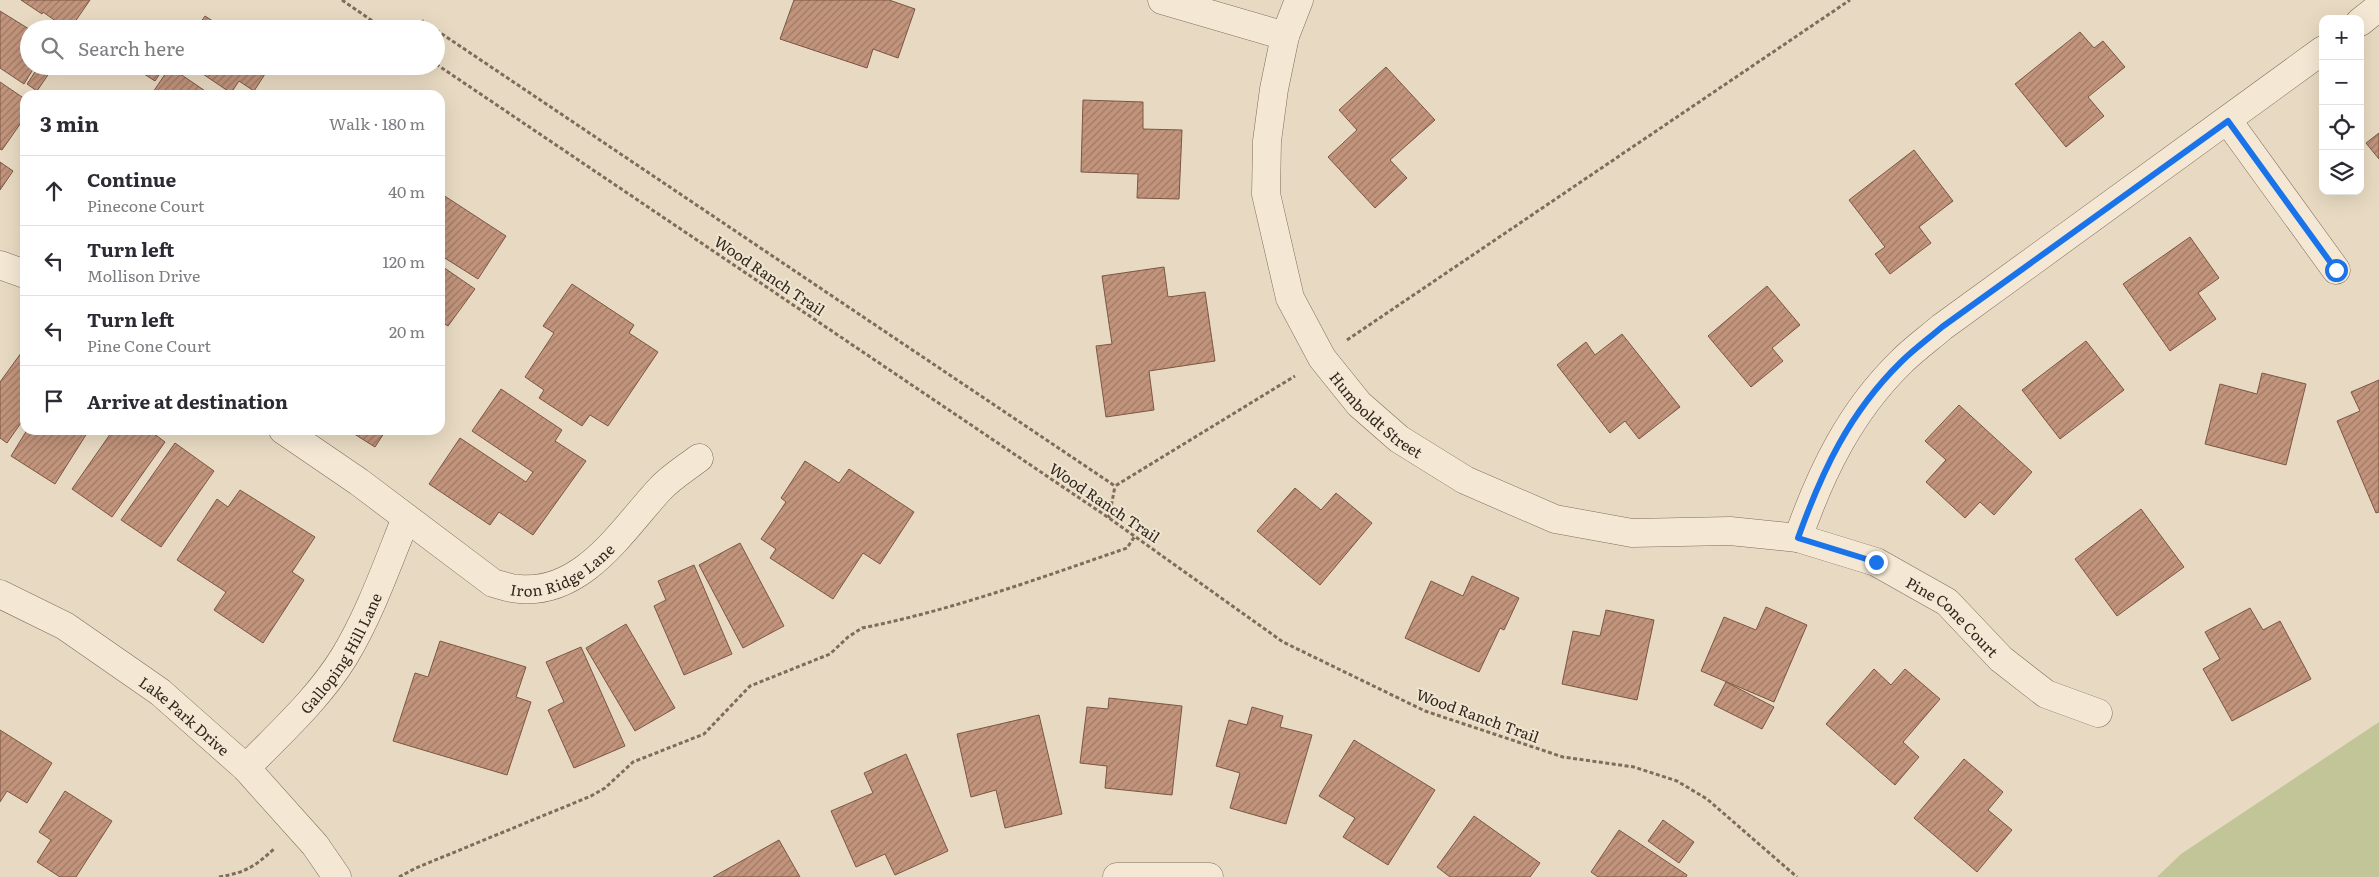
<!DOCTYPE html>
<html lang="en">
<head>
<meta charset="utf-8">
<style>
  :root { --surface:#fff; --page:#f2f2f3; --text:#2b2b33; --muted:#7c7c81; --line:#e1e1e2 }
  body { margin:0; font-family:Literata,serif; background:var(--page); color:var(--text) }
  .controls { position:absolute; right:15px; top:15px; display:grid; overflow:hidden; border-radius:10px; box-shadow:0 5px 20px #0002 }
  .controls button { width:45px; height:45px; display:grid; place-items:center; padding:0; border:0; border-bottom:1px solid var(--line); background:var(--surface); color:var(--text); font:25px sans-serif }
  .stop { position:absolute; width:15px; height:15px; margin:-11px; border:4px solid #1a73e8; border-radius:50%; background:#fff }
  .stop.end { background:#1a73e8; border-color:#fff; box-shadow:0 1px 5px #0008 }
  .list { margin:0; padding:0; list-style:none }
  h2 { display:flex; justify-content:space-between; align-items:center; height:65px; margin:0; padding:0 20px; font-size:21px }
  h2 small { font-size:16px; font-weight:400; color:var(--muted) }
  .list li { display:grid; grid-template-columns:32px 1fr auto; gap:15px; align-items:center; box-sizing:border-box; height:70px; padding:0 20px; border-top:1px solid var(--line) }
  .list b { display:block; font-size:19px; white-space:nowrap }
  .list p { margin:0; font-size:16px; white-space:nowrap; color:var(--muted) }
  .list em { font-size:16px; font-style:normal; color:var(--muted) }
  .icon { flex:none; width:28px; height:28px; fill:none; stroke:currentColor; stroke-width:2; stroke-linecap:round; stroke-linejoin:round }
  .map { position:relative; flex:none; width:2379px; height:877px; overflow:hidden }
  .search { position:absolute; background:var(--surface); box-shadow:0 5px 20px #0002; left:20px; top:20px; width:425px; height:55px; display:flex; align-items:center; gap:12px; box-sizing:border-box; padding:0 18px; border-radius:28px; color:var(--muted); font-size:19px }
  .panel { position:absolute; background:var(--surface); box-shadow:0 5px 20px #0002; left:20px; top:90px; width:425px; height:345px; border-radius:15px }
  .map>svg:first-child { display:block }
  .green { fill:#c2c597 }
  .building { fill:url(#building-hatch); stroke:#7c5644 }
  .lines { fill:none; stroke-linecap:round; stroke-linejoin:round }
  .street-casing { stroke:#806c5b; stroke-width:29 }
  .path { stroke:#806c5b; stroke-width:3; stroke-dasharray:4 2.5; stroke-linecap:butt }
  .street { stroke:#f4e8d4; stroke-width:28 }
  .route { stroke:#1a73e8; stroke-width:6 }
  .labels { text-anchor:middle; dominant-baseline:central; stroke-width:4; stroke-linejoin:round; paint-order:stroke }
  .street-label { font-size:15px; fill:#31261e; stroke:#f0e5d0 }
</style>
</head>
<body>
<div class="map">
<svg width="2379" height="877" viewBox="0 0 2379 877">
  <defs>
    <pattern id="building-hatch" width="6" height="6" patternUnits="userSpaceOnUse" patternTransform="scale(1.25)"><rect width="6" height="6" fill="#c2947c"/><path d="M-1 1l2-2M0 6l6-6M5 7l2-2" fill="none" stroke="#9e7965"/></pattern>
  </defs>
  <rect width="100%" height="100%" fill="#e8dac2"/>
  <polygon class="green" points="2379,722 2379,877 2157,877 2181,854"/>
  <g class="building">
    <polygon points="21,0 90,0 70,29 67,29 43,12 42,14"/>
    <polygon points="794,0 889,0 915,9 898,58 873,49 867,68 780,39"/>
    <polygon points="0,11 29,29 29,66 35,66 24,84 0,68"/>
    <polygon points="205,16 225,29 196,29"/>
    <polygon points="2080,32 2094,48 2103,41 2125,67 2088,97 2104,116 2066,147 2015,84"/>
    <polygon points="39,66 54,66 37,91 27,84"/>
    <polygon points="145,66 165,66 155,81 141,72"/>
    <polygon points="191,66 261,66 267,71 254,91 239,81 231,93"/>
    <polygon points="170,67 211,95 151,95"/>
    <polygon points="1386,67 1435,120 1390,160 1407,178 1375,208 1328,157 1357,130 1339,110"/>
    <polygon points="0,82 25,99 25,117 2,150 0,149"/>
    <polygon points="1083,100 1143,102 1143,129 1182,130 1179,199 1137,198 1138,174 1081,172"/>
    <polygon points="2379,133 2379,159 2366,143"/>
    <polygon points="1914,150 1953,201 1919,227 1931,243 1890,274 1875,254 1885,247 1849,200"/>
    <polygon points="0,162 13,171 0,190"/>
    <polygon points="440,193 506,236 478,279 440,255"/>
    <polygon points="2190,237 2219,278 2198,293 2216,319 2170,351 2123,284"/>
    <polygon points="440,265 475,289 448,326 440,321"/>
    <polygon points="1164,267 1168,297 1205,292 1215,361 1149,371 1154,410 1106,417 1096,346 1112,344 1102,276"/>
    <polygon points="572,284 634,325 629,333 658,352 608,426 590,415 582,426 539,398 544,390 525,377 554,333 543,326"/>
    <polygon points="1767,286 1800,325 1772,348 1783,361 1751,387 1708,336"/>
    <polygon points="1622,334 1680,407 1639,439 1625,421 1610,433 1557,365 1586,342 1595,355"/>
    <polygon points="2086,341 2124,390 2060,439 2022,390"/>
    <polygon points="24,349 25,417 7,443 0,438 0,382"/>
    <polygon points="2262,373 2306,384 2286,465 2205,444 2220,384 2257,394"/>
    <polygon points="2379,380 2379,512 2376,513 2337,421 2360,411 2351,392"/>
    <polygon points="501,389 562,430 555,441 586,461 533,535 499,512 490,525 429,484 460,438 526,482 533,472 472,431"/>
    <polygon points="1959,405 2032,472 1994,515 1980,502 1965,518 1926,482 1946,460 1925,441"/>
    <polygon points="27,430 89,430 55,484 11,456"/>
    <polygon points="113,430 149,430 165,442 112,517 72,489"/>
    <polygon points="348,430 386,430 375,447"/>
    <polygon points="175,443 214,471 161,547 121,520"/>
    <polygon points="805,461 839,483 849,469 914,512 880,564 863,553 833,599 770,558 776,549 761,539 786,502 781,498"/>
    <polygon points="1295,488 1321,510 1336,493 1372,523 1320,585 1257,531"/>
    <polygon points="240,490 315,537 292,572 304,580 263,643 214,610 226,592 177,560 217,499 228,507"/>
    <polygon points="2141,509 2184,567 2117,616 2075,559"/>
    <polygon points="740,543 784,626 743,648 699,565"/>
    <polygon points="694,565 732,654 684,675 654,606 666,600 658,581"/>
    <polygon points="1472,576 1519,598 1504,630 1500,628 1479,672 1405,638 1431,581 1463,596"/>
    <polygon points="1766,607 1807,625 1774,702 1701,671 1724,617 1756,630"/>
    <polygon points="2250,608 2263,630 2280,621 2311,679 2232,721 2203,669 2220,659 2205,632"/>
    <polygon points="1606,610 1654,620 1637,700 1562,684 1573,631 1600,636"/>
    <polygon points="626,624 675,708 635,731 586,648"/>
    <polygon points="440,641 526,667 516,697 531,702 507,775 393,741 415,673 428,677"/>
    <polygon points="581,647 625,746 574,768 548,710 564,702 546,662"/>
    <polygon points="1874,669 1891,685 1905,669 1940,699 1903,742 1919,757 1895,785 1826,724"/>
    <polygon points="1726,682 1774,707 1762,729 1714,705"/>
    <polygon points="1109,698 1182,706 1172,795 1105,788 1107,766 1080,763 1087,707 1108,709"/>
    <polygon points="1252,707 1283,716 1280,727 1312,735 1286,824 1230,808 1240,773 1216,766 1229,720 1247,725"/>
    <polygon points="1039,715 1062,814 1005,828 996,790 971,797 957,734"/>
    <polygon points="0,730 52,763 27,803 7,791 0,802"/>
    <polygon points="1354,740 1435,790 1388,865 1343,837 1355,818 1319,796"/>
    <polygon points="906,754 948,851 895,875 885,854 856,867 831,811 873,793 864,773"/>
    <polygon points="1964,759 2003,792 1988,810 2012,830 1977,872 1914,818"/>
    <polygon points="65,791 112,821 76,877 60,877 37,862 51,840 39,832"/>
    <polygon points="1474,816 1540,863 1530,877 1450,877 1437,867"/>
    <polygon points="1663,820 1694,842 1679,863 1648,841"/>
    <polygon points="1619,830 1687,875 1686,877 1598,877 1591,872"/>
    <polygon points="779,840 800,877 713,877"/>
  </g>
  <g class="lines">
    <defs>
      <g id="street">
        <polyline points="1162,0 1285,36"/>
        <path id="s1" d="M 1299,0 L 1285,36 L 1274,89 L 1267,141 L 1266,194 L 1290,298 L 1322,358 L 1359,404 L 1399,439 L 1465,480 L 1555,519 L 1632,533 L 1730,531 L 1798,538 L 1876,562 L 1947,602 L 2001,659 L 2046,694 L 2098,713"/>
        <polyline points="2360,22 2379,7"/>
        <polyline points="2228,121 2336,270"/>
        <polyline points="0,265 25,274"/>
        <path id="s2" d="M 283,430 L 359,482 L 493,583 C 501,585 511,589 519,589 C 583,595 622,530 660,489 C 671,477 686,468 699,458"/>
        <path d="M 1798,538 C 1821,472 1850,412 1901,362 C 1914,349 1928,339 1942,327 L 2323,50"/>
        <path id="s3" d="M 0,594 L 65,626 L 160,692 L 246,768 L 315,845 L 337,877"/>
        <path id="s4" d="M 246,768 C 280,733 318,699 344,657 C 370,614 387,565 406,518"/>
        <polyline points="1117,877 1209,877"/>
      </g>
    </defs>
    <use href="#street" class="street-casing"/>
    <g class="path">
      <polyline points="342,0 384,29"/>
      <polyline points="417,29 423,21 435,29"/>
      <polyline points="436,30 1115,486 1295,376"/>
      <polyline points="436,64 1109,518 1283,642 1425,711 1563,757 1634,767 1677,781 1707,799 1797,877"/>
      <polyline points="1347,340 1850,0"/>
      <polyline points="1109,518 1115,486"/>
      <path d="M 219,877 C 247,872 254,867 275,848"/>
      <path d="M 399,877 L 416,868 L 591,796 L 605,788 L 633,762 L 704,734 L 750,686 L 830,654 L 848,637 L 862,628 C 953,610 1040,578 1127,548 L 1135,536"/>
    </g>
    <use href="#street" class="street"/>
  </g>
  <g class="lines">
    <path class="route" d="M 1876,562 L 1798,538 C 1822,471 1849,413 1901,362 C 1914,349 1928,339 1942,327 L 2228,121 L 2336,270"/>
  </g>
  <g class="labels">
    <g class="street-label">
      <text transform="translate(770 275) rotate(34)">Wood Ranch Trail</text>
      <text stroke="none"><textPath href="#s1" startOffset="452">Humboldt Street</textPath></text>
      <text transform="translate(1105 502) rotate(34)">Wood Ranch Trail</text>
      <text stroke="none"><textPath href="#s2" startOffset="335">Iron Ridge Lane</textPath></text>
      <text stroke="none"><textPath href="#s1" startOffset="1082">Pine Cone Court</textPath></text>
      <text stroke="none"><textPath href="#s4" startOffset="150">Galloping Hill Lane</textPath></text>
      <text transform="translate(1478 715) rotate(20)">Wood Ranch Trail</text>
      <text stroke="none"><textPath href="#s3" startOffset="222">Lake Park Drive</textPath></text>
    </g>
  </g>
</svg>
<div class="controls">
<button>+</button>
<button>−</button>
<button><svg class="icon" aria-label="locate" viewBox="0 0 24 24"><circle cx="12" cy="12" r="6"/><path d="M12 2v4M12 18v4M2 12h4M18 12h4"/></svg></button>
<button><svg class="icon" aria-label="layers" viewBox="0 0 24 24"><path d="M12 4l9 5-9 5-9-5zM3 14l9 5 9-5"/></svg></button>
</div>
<div class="stop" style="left:2336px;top:270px"></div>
<div class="stop end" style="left:1876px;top:562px"></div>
<div class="search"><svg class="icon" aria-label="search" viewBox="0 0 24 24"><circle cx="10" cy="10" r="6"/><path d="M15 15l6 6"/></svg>Search here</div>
<section class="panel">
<h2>3 min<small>Walk · 180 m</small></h2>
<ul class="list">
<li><svg class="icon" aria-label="ahead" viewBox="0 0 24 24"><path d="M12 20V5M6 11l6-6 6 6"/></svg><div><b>Continue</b><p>Pinecone Court</p></div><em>40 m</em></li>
<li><svg class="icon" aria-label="left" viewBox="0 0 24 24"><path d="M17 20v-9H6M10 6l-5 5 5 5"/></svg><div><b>Turn left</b><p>Mollison Drive</p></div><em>120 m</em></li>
<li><svg class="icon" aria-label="left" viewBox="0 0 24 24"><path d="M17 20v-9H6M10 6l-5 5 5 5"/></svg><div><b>Turn left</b><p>Pine Cone Court</p></div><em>20 m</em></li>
<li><svg class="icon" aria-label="arrive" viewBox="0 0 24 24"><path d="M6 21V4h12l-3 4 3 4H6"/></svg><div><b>Arrive at destination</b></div></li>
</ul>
</section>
</div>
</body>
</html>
